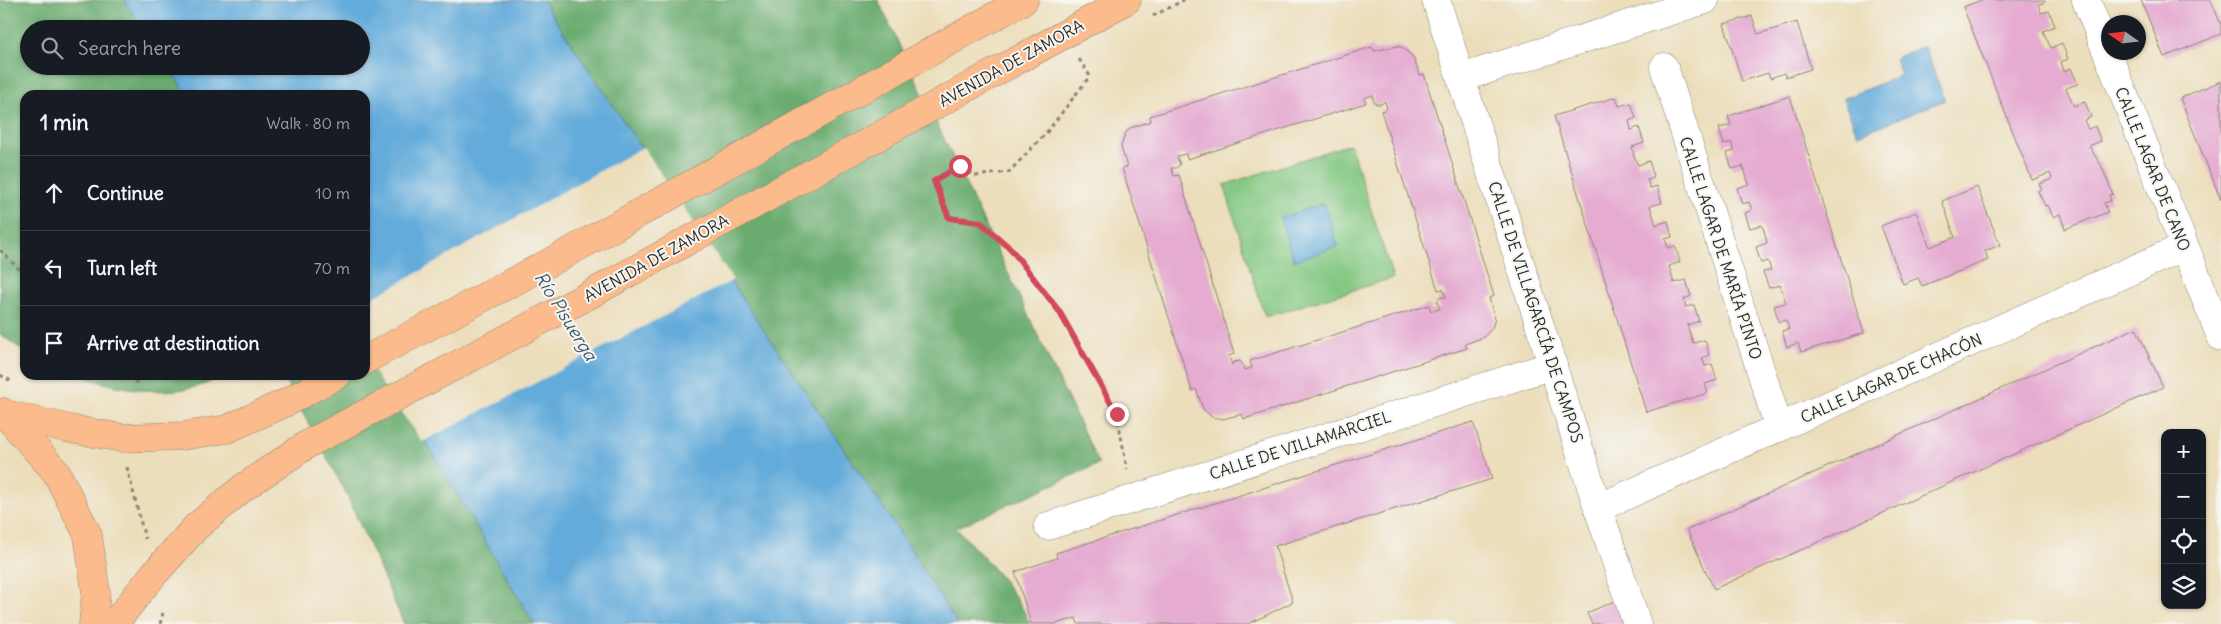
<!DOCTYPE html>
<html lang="en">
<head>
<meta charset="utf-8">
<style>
  :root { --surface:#171b24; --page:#20242c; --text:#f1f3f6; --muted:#9ea1a6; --line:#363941 }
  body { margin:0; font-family:Delius,sans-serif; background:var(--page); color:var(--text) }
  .controls { position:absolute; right:15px; bottom:15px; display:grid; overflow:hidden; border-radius:10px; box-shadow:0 1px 4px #0004 }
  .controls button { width:45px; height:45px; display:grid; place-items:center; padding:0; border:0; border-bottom:1px solid var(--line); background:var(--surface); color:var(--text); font:25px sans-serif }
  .compass { position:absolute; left:2101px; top:15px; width:45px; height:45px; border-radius:50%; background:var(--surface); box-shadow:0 1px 4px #0004; rotate:284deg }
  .stop { position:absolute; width:15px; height:15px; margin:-11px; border:4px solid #d1495b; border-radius:50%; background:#fff }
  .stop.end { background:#d1495b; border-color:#fff; box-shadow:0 1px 5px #0008 }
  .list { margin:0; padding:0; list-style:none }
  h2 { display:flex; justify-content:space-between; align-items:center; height:65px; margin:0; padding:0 20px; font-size:21px }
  h2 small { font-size:16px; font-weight:400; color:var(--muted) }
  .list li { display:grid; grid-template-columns:32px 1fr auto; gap:15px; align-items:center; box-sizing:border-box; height:75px; padding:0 20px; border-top:1px solid var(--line) }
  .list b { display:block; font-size:19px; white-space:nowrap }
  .list em { font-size:16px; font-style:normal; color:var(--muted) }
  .icon { flex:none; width:28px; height:28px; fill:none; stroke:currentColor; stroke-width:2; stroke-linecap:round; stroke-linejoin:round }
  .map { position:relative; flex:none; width:2221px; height:624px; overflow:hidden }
  .search { position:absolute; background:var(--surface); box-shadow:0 1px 4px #0004; left:20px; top:20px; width:350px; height:55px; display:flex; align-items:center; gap:12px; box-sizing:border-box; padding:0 18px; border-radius:28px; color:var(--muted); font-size:19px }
  .panel { position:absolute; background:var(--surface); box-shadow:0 1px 4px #0004; left:20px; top:90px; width:350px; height:290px; border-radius:15px }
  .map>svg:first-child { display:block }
  .green { fill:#84c882; stroke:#587a56 }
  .forest { fill:#6bac70; stroke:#4b6c4e }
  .water { fill:#63abda; stroke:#476b82 }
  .pier { fill:#ecdebb }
  .building { fill:#e5abd1; fill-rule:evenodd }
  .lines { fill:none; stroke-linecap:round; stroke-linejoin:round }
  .minor-casing { stroke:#8c8473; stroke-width:29 }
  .highway-casing { stroke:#8c8473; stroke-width:29 }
  .path { stroke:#8c8473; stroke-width:3; stroke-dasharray:4 4; stroke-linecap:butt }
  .minor { stroke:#fff; stroke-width:28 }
  .highway { stroke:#fbbb8c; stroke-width:28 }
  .route { stroke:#d1495b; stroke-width:6 }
  .labels { text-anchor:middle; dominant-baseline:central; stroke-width:4; stroke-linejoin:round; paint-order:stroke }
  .street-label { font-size:16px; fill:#2b2b2b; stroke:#f6f6f2 }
  .water-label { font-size:18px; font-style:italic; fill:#3f5868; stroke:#f6f6f2 }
</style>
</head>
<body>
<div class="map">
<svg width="2221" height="624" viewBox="0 0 2221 624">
  <rect width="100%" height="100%" fill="#f6f6f2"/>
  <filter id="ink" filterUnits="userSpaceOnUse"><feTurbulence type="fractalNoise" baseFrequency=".02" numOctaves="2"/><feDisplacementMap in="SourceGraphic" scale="10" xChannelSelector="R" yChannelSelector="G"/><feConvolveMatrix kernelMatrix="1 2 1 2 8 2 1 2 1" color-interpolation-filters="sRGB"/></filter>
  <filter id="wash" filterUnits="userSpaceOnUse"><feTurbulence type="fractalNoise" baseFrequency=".0096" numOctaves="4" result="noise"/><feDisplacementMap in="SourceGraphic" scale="20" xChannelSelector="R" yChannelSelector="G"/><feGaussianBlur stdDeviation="1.12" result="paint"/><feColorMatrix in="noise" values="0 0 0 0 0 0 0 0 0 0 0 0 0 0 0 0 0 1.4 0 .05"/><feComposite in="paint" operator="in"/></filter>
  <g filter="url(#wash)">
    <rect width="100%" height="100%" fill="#ecdebb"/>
    <polygon class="green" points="1350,144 1393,278 1265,317 1224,185"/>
    <g class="forest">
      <polygon points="0,0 124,0 143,29 29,29 29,66 168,66 187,95 25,95 25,352 0,334"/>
      <path d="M 542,0 L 878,0 L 1099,464 L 956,528 C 983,557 1015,588 1030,624 L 957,624 L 910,548 Z"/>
      <polygon points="365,354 431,450 534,624 404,624 347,495 282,375 365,375"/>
      <path d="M 79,375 L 224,375 C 218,378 211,382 203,385 C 165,397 116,389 79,375 Z"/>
    </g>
    <g class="water">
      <polygon points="124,0 542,0 910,548 957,624 534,624 431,450 365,354 365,95 187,95 168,66 361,66 361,29 143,29"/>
      <polygon points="1924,46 1945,100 1858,135 1843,99 1901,75 1895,58"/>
      <polygon points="1324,203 1338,246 1294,261 1280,218"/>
    </g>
    <polygon class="pier" points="643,147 733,280 422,442 365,359 365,302"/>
    <g id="blocks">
      <g class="building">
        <polygon points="1981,0 2044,0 2045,2 2038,5 2041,13 2049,11 2055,26 2043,31 2051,48 2062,43 2068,59 2061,62 2064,71 2071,68 2078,84 2066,88 2074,106 2085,102 2091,117 2084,120 2088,129 2095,126 2101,141 2089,146 2101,165 2113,194 2109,195 2111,201 2104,203 2108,212 2065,229 2060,214 2053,217 2048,205 2045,206 2038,191 2042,189 2039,184 2052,179 2050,173 2032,180 1963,7"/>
        <polygon points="2141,0 2211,0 2221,25 2221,34 2164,57"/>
        <polygon points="1752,16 1758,34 1797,22 1811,69 1786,77 1784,73 1770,78 1768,73 1742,81 1724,24"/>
        <path d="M 1398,46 L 1403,48 L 1413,57 L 1420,75 L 1424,74 L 1494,296 L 1489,298 L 1495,319 L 1492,328 L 1484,337 L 1465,344 L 1467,348 L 1244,419 L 1242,414 L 1223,419 L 1212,417 L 1203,409 L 1196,389 L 1192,391 L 1122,168 L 1127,167 L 1121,147 L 1125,134 L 1130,128 L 1151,121 L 1150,116 L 1372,47 L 1374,51 ZM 1373,95 L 1373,100 L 1376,104 L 1381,104 L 1385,101 L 1387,109 L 1381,111 L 1438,290 L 1443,289 L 1446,297 L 1439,298 L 1437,302 L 1440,309 L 1431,311 L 1429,305 L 1250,361 L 1252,368 L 1244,370 L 1243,365 L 1240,361 L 1234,362 L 1232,365 L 1229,356 L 1234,354 L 1179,175 L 1174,176 L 1171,168 L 1176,168 L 1180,165 L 1177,156 L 1186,154 L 1187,159 L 1366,103 L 1364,98 Z"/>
        <polygon points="2221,81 2221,200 2180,98"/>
        <polygon points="1790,96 1864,333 1801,352 1798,343 1787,347 1782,331 1789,329 1786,320 1779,322 1774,306 1786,303 1780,285 1769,288 1763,272 1771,270 1768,261 1761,263 1756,247 1767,243 1765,234 1762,225 1750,228 1745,213 1752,210 1749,202 1742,204 1737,188 1749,184 1743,166 1732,169 1727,153 1734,151 1731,142 1724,145 1719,128 1731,125 1728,116"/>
        <polygon points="1616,97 1619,106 1631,103 1636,118 1629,121 1631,130 1639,127 1644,143 1632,147 1634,156 1638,165 1649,161 1654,178 1647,180 1650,188 1657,186 1662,203 1650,206 1656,225 1668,221 1672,237 1665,239 1668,248 1675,246 1680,262 1669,266 1674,283 1686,280 1691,296 1684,299 1686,307 1694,305 1699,321 1687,325 1693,343 1705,340 1709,355 1702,358 1705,366 1712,364 1717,380 1705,384 1708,393 1646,412 1554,116"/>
        <polygon points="1977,187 2000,245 1985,251 1988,260 1922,286 1918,278 1903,284 1881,226 1916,212 1930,247 1955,237 1942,201"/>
        <polygon points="2136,328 2163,387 1714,589 1687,530"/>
        <polygon points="1473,422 1492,479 1275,546 1293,602 1248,624 1078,624 1076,618 1055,624 1031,624 1015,572 1057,558 1056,553"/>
        <polygon points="1617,600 1626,624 1592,624 1587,613"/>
      </g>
    </g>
  </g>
  <g filter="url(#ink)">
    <use href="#blocks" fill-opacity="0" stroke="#8c8473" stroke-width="1"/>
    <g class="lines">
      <defs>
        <g id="minor">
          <polyline points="1436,0 1598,508 1637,624"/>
          <polyline points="2086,0 2221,337"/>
          <polyline points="1664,67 1779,428"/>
          <polyline points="1461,78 1705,0"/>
          <polyline points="1598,508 2184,247"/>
          <polyline points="1048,526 1553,365"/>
        </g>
        <g id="highway">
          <polyline points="365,360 558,258 1024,0"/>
          <polyline points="3,412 56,472 88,535 96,592 93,624"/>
          <polyline points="6,414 70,429 123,438 183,436 227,429 285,403 337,375"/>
          <polyline points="114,624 154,574 196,527 244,487 308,444 589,295 1127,0"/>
        </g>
      </defs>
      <use href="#minor" class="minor-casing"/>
      <use href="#highway" class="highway-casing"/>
      <g class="path">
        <polyline points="1153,16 1184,0"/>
        <polyline points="1079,59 1090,76 1047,132 1009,172 975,176 960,166 934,181 949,218 980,222 1011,249 1059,311 1117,414 1127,469"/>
        <polyline points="0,250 25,275"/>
        <polyline points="0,375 13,382"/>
        <polyline points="129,375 140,386"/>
        <polyline points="127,467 145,539"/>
        <polyline points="160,624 163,613"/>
      </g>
      <use href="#minor" class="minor"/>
      <use href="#highway" class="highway"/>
    </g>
  </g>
  <g class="lines" filter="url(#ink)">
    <polyline class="route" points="960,166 934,181 949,218 980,222 1011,249 1059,311 1117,414"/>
  </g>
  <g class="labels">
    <g class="street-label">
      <text transform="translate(1011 63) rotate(-29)">AVENIDA DE ZAMORA</text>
      <text transform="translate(2153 169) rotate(68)">CALLE LAGAR DE CANO</text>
      <text transform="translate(1721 248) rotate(72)">CALLE LAGAR DE MARÍA PINTO</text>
      <text transform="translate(656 258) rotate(-29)">AVENIDA DE ZAMORA</text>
      <text transform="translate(1536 312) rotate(72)">CALLE DE VILLAGARCÍA DE CAMPOS</text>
      <text transform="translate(1891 378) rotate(-24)">CALLE LAGAR DE CHACÓN</text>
      <text transform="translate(1300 445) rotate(-18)">CALLE DE VILLAMARCIEL</text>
    </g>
    <g class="water-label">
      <text transform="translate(566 316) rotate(58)">Río Pisuerga</text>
    </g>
  </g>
</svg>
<div class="controls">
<button>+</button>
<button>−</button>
<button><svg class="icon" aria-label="locate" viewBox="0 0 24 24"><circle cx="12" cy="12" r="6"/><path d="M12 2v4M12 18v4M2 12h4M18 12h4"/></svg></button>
<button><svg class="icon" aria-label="layers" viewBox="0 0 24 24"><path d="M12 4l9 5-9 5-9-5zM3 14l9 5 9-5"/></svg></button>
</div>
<svg class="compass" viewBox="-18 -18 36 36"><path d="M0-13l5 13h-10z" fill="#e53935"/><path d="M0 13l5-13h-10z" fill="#9ea1a6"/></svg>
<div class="stop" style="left:960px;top:166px"></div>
<div class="stop end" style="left:1117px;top:414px"></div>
<div class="search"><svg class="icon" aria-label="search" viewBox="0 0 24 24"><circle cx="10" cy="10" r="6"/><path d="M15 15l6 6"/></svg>Search here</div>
<section class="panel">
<h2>1 min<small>Walk · 80 m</small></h2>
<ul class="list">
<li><svg class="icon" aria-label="ahead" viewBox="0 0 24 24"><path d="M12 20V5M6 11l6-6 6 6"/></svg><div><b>Continue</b></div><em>10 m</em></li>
<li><svg class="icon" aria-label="left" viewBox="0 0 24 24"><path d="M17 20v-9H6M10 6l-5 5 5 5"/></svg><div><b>Turn left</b></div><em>70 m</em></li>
<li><svg class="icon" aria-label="arrive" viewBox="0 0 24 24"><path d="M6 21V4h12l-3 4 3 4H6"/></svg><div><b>Arrive at destination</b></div></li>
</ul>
</section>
</div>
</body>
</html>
